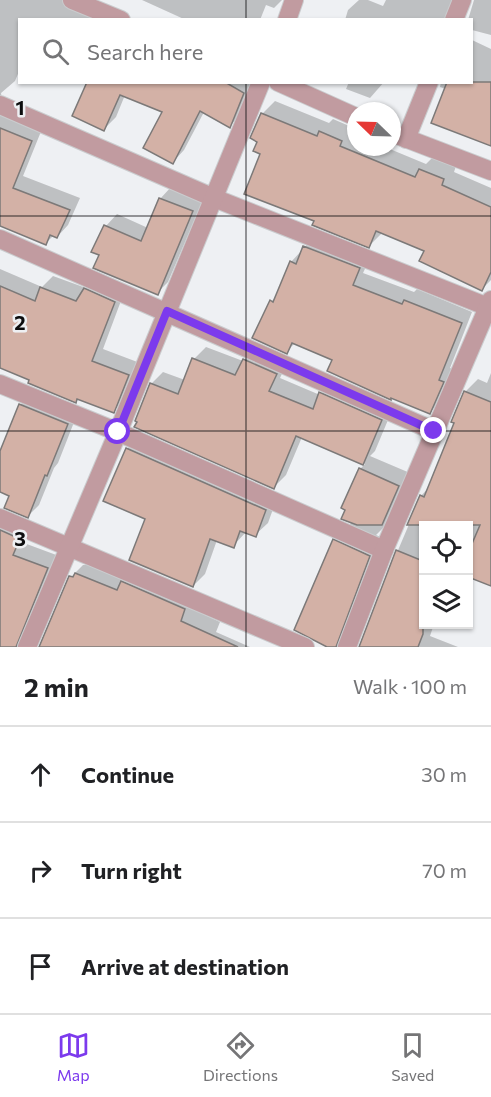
<!DOCTYPE html>
<html lang="en">
<head>
<meta charset="utf-8">
<style>
  :root { --surface:#fff; --page:#f2f2f2; --text:#202124; --muted:#757577; --line:#e0e0e0; --accent:#7c3aed }
  body { margin:0; font-family:Commissioner,sans-serif; background:var(--page); color:var(--text) }
  .controls { position:absolute; right:18px; bottom:18px; display:grid; overflow:hidden; border-radius:0px; box-shadow:0 2px 4px #0004 }
  .controls button { width:54px; height:54px; display:grid; place-items:center; padding:0; border:0; border-bottom:2px solid var(--line); background:var(--surface); color:var(--text); font:30px sans-serif }
  .compass { position:absolute; left:347px; top:102px; width:54px; height:54px; border-radius:50%; background:var(--surface); box-shadow:0 2px 4px #0004; rotate:293deg }
  .stop { position:absolute; width:18px; height:18px; margin:-14px; border:4px solid #7c3aed; border-radius:50%; background:#fff }
  .stop.end { background:#7c3aed; border-color:#fff; box-shadow:0 2px 6px #0008 }
  .list { margin:0; padding:0; list-style:none }
  h2 { display:flex; justify-content:space-between; align-items:center; height:78px; margin:0; padding:0 24px; font-size:26px }
  h2 small { font-size:20px; font-weight:400; color:var(--muted) }
  .list li { display:grid; grid-template-columns:39px 1fr auto; gap:18px; align-items:center; box-sizing:border-box; height:96px; padding:0 24px; border-top:2px solid var(--line) }
  .list b { display:block; font-size:22px; white-space:nowrap }
  .list em { font-size:20px; font-style:normal; color:var(--muted) }
  .icon { flex:none; width:33px; height:33px; fill:none; stroke:currentColor; stroke-width:2; stroke-linecap:round; stroke-linejoin:round }
  .map { position:relative; flex:none; width:491px; height:647px; overflow:hidden }
  .search { position:absolute; background:var(--surface); box-shadow:0 2px 4px #0004; left:18px; right:18px; top:18px; height:66px; display:flex; align-items:center; gap:15px; box-sizing:border-box; padding:0 21px; border-radius:0px; color:var(--muted); font-size:22px }
  .sheet { height:366px; background:var(--surface) }
  nav { display:flex; justify-content:space-around; align-items:center; box-sizing:border-box; height:84px; border-top:2px solid var(--line); background:var(--surface); font-size:16px; color:var(--muted) }
  nav a { display:grid; justify-items:center; gap:3px }
  nav .on { color:var(--accent) }
  .map>svg:first-child { display:block }
  .shadow { fill:#0003 }
  .building { fill:#d3b1a6; stroke:#7c7978; stroke-width:1.5 }
  .lines { fill:none; stroke-linecap:round; stroke-linejoin:round }
  .minor-casing { stroke:#caccce; stroke-width:20 }
  .minor { stroke:#c19ba0; stroke-width:18 }
  .route { stroke:#7c3aed; stroke-width:8 }
  .grid { fill:none; stroke:#0c0d0e; stroke-width:1.5; stroke-opacity:0.55 }
  .grid-label { font-size:20px; text-anchor:middle; font-weight:bold; fill:#0c0d0e; stroke:#eef0f3; stroke-width:5; stroke-linejoin:round; paint-order:stroke }
</style>
</head>
<body>
<div class="map">
<svg width="491" height="647" viewBox="0 0 491 647">
  <rect width="100%" height="100%" fill="#eef0f3"/>
  <g class="shadow">
    <polygon points="0,0 83,0 99,20 20,20 20,69 15,81 1,93 2,99 42,129 23,176 80,198 68,225 57,237 54,235 46,243 0,225"/>
    <polygon points="142,0 282,0 274,8 266,5 260,20 186,20"/>
    <polygon points="359,0 368,0 383,6 386,0 457,0 447,20 345,20 348,10"/>
    <polygon points="474,0 491,0 491,35 472,30 472,20 468,20"/>
    <polygon points="472,40 491,49 491,145 446,89 440,87 441,82 472,82"/>
    <polygon points="88,82 254,82 241,114 230,126 204,112 184,150 173,162 164,111 125,95 116,117 104,129"/>
    <polygon points="349,82 384,82 370,98 346,89"/>
    <polygon points="275,101 329,123 333,119 354,128 352,133 356,135 356,147 385,147 426,164 433,157 456,166 454,172 491,188 491,280 482,289 426,250 382,233 369,246 316,221 262,153 258,141 262,114"/>
    <polygon points="171,187 203,200 168,282 157,293 101,254 93,251 106,226 117,214 148,228 160,199"/>
    <polygon points="316,235 371,256 363,273 414,292 417,289 472,312 450,368 454,370 442,400 430,412 392,397 334,359 295,343 286,352 272,301 276,297 291,262"/>
    <polygon points="0,269 42,287 53,276 86,288 97,277 125,290 103,349 140,363 125,400 113,411 79,398 75,401 0,366"/>
    <polygon points="206,347 243,361 256,347 288,361 280,378 320,395 333,381 393,408 375,451 370,456 410,473 390,521 376,535 385,539 339,647 330,647 316,641 334,540 352,522 360,469 365,464 302,437 286,475 274,487 151,384 163,372 185,380 194,359"/>
    <polygon points="491,373 491,584 468,575 468,526 424,526 424,624 434,624 430,636 458,647 361,647 396,555 421,496 429,487 456,422 453,421 466,391 478,379 487,383"/>
    <polygon points="32,394 78,412 58,463 54,468 39,505 28,516 11,495 0,491 0,453 20,405"/>
    <polygon points="139,436 277,498 268,523 255,535 246,532 233,546 217,540 205,574 193,586 147,519 127,449"/>
    <polygon points="0,526 31,527 24,543 59,556 34,646 41,647 71,577 83,565 85,565 88,562 196,597 192,609 220,622 216,632 250,647 0,647"/>
  </g>
  <g class="building">
    <polygon points="87,82 225,82 244,93 230,128 200,111 173,164 143,148 162,112 120,95 104,131 72,116"/>
    <polygon points="447,82 491,82 491,146 431,123"/>
    <polygon points="261,113 317,136 319,131 342,141 340,146 415,177 419,169 444,179 442,185 491,207 491,272 482,291 419,261 424,251 376,231 369,248 312,225 314,221 244,194 260,154 253,151 257,142 250,138"/>
    <polygon points="0,128 32,141 13,188 70,210 57,238 50,235 46,245 0,226"/>
    <polygon points="159,198 193,211 158,295 93,268 99,255 91,252 104,225 141,241"/>
    <polygon points="303,246 360,268 353,285 402,304 404,300 462,323 439,380 444,382 430,414 391,398 391,400 327,371 332,360 292,343 287,354 252,338 270,300 273,302 290,261 296,264"/>
    <polygon points="0,286 35,301 40,287 76,301 84,288 115,302 92,361 129,375 114,413 77,399 76,403 28,383 29,380 0,368"/>
    <polygon points="192,358 235,375 243,359 277,374 269,391 313,409 319,392 382,420 363,465 296,436 274,489 134,427 137,422 135,421 150,383 178,394"/>
    <polygon points="464,391 491,402 491,586 468,577 468,553 480,525 407,525 420,495 424,497 454,423 451,422"/>
    <polygon points="19,404 68,424 47,476 45,475 28,518 4,508 9,496 0,492 0,451"/>
    <polygon points="126,448 266,510 256,537 240,531 234,548 210,539 193,587 129,560 145,519 103,501"/>
    <polygon points="359,468 399,486 382,525 357,525 341,519 345,510 341,508"/>
    <polygon points="0,530 20,539 13,555 48,568 16,647 0,647"/>
    <polygon points="333,539 370,556 336,647 327,647 294,630"/>
    <polygon points="396,550 423,561 423,634 418,647 359,647"/>
    <polygon points="75,573 117,590 121,581 185,609 181,621 238,647 39,647 69,576 73,577"/>
  </g>
  <g class="lines">
    <defs>
      <g id="minor">
        <polyline points="72,0 121,20"/>
        <polyline points="287,20 294,0"/>
        <polyline points="454,20 462,0"/>
        <polyline points="278,82 356,117"/>
        <polyline points="0,105 214,198 488,307"/>
        <polyline points="392,133 491,171"/>
        <polyline points="406,139 429,82"/>
        <polyline points="0,239 434,431"/>
        <polyline points="0,384 118,432 384,550"/>
        <polyline points="0,518 305,647"/>
        <polyline points="27,647 118,432 261,82"/>
        <polyline points="347,647 384,550 491,300"/>
      </g>
    </defs>
    <use href="#minor" class="minor-casing"/>
    <use href="#minor" class="minor"/>
  </g>
  <g class="lines">
    <polyline class="route" points="118,432 167,311 434,431"/>
  </g>
  <path class="grid" d="M 246,0 L 246,20M 246,82 L 246,647M 0,216 L 491,216M 0,431 L 491,431"/>
  <g class="grid-label">
    <text x="20" y="115">1</text>
    <text x="20" y="330">2</text>
    <text x="20" y="546">3</text>
  </g>
</svg>
<div class="controls">
<button><svg class="icon" aria-label="locate" viewBox="0 0 24 24"><circle cx="12" cy="12" r="6"/><path d="M12 2v4M12 18v4M2 12h4M18 12h4"/></svg></button>
<button><svg class="icon" aria-label="layers" viewBox="0 0 24 24"><path d="M12 4l9 5-9 5-9-5zM3 14l9 5 9-5"/></svg></button>
</div>
<svg class="compass" viewBox="-18 -18 36 36"><path d="M0-13l5 13h-10z" fill="#e53935"/><path d="M0 13l5-13h-10z" fill="#757577"/></svg>
<div class="stop" style="left:118px;top:432px"></div>
<div class="stop end" style="left:434px;top:431px"></div>
<div class="search"><svg class="icon" aria-label="search" viewBox="0 0 24 24"><circle cx="10" cy="10" r="6"/><path d="M15 15l6 6"/></svg>Search here</div>
</div>
<section class="sheet">
<h2>2 min<small>Walk · 100 m</small></h2>
<ul class="list">
<li><svg class="icon" aria-label="ahead" viewBox="0 0 24 24"><path d="M12 20V5M6 11l6-6 6 6"/></svg><div><b>Continue</b></div><em>30 m</em></li>
<li><svg class="icon" aria-label="right" viewBox="0 0 24 24"><path d="M7 20v-9h11M14 6l5 5-5 5"/></svg><div><b>Turn right</b></div><em>70 m</em></li>
<li><svg class="icon" aria-label="arrive" viewBox="0 0 24 24"><path d="M6 21V4h12l-3 4 3 4H6"/></svg><div><b>Arrive at destination</b></div></li>
</ul>
</section>
<nav>
<a class="on"><svg class="icon" aria-label="map" viewBox="0 0 24 24"><path d="M3 6l6-2 6 2 6-2v14l-6 2-6-2-6 2zM9 4v14M15 6v14"/></svg>Map</a>
<a><svg class="icon" aria-label="directions" viewBox="0 0 24 24"><path d="M12 3l9 9-9 9-9-9zM9 14v-3h6M13 9l2 2-2 2"/></svg>Directions</a>
<a><svg class="icon" aria-label="saved" viewBox="0 0 24 24"><path d="M7 4h10v16l-5-4-5 4z"/></svg>Saved</a>
</nav>
</body>
</html>
